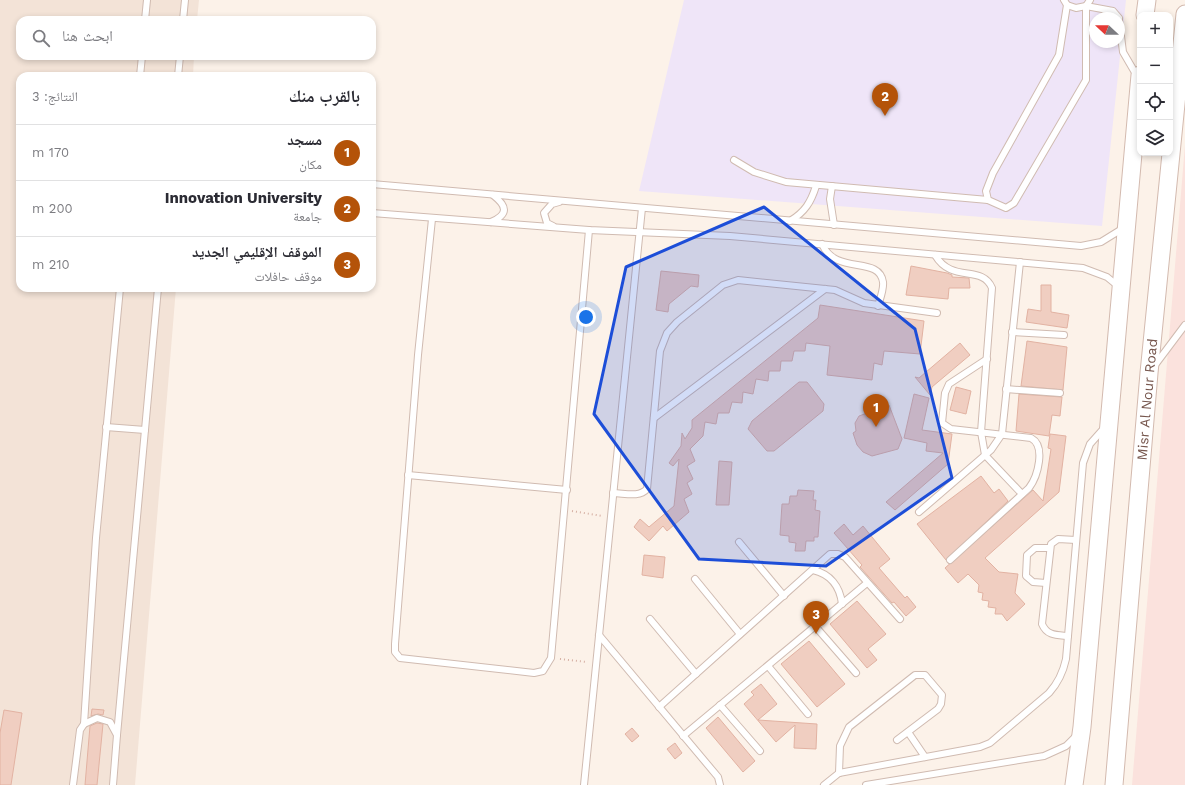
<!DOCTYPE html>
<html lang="ar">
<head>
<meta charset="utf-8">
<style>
  :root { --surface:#fff; --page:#f2f2f3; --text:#2b2b33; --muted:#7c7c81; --line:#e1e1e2; --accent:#b45309 }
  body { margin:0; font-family:"Work Sans","Noto Naskh Arabic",sans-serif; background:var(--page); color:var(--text); direction:rtl }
  .controls { position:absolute; right:12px; top:12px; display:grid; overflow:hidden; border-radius:8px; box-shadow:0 2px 6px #0003 }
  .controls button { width:36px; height:36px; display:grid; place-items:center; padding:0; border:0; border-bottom:1px solid var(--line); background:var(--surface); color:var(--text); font:20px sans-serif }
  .compass { position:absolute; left:1089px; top:12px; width:36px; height:36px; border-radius:50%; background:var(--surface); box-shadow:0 2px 6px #0003; rotate:292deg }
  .you { position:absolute; left:586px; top:317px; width:14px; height:14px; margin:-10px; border:3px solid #fff; border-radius:50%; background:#1a73e8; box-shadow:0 0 0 6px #1a73e833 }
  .badge { display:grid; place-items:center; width:26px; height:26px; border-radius:50%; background:var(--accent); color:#fff; font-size:13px; font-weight:700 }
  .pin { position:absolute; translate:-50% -33px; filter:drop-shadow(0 1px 2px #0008) }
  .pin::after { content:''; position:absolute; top:21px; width:14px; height:12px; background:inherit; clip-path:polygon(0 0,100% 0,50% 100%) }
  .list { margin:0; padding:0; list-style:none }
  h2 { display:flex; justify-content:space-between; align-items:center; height:52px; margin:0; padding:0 16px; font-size:17px }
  h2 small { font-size:13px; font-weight:400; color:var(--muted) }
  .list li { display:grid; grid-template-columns:26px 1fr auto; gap:12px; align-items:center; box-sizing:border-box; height:56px; padding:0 16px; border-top:1px solid var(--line) }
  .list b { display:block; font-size:15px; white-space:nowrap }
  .list p { margin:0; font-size:13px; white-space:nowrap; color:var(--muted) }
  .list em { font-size:13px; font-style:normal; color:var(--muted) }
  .icon { flex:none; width:22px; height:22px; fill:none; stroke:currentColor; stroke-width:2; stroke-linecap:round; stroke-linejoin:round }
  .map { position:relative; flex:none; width:1185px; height:785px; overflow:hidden; direction:ltr }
  .search { position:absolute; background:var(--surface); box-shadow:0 2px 6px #0003; left:16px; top:16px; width:360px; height:44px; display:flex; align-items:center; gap:10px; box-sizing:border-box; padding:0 14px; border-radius:12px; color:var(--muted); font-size:15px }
  .panel { position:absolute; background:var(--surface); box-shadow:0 2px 6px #0003; left:16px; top:72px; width:360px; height:220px; border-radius:12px; direction:rtl }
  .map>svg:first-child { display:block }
  .residential { fill:#f3e3d7 }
  .commercial { fill:#fbe2dd }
  .education { fill:#efe5f8; fill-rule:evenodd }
  .building { fill:#f0cec1; stroke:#e2b2a2 }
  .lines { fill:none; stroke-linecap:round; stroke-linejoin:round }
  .lane-casing { stroke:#d0bbb1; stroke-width:8 }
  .secondary-casing { stroke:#d3baaf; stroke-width:19 }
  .path { stroke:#d6b0a4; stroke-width:2; stroke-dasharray:1 3; stroke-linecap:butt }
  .lane { stroke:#fff; stroke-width:6 }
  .secondary { stroke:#fff; stroke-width:17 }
  .marked { fill:#1d4ed8; fill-opacity:0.2; stroke:#1d4ed8; stroke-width:3; stroke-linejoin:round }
  .labels { text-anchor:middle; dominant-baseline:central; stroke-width:3; stroke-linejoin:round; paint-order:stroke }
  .street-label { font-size:14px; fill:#76564d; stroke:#fef6ef }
</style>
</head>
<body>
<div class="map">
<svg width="1185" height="785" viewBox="0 0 1185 785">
  <rect width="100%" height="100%" fill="#fcf2e9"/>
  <polygon class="residential" points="0,0 199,0 197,20 20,20 20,56 194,56 193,76 20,76 20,288 176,288 135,785 0,785"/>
  <polygon class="commercial" points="1185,145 1185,785 1132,785"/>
  <path class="education" d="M 684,0 L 1126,0 L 1102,226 L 639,191 ZM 1095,18 L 1119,18 L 1119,42 L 1095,42 Z"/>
  <g class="building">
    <polygon points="911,266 947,273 952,275 952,277 969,278 970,288 949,288 948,299 906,295"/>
    <polygon points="661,271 699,275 698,287 691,286 669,304 668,312 656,310"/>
    <polygon points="1041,285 1051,285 1051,312 1069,315 1067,328 1026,322 1028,309 1041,311"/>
    <polygon points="820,305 924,321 920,354 884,351 882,365 874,363 872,380 827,375 830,346 806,343 805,351 794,351 792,361 781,361 780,371 769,371 768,381 756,379 753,394 743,392 742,403 732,402 729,413 718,413 716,424 705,422 703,436 690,449 695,461 687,466 693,479 687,483 692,494 684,499 689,512 667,531 663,526 649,541 634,527 640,519 649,527 674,506 679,459 673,466 669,463 681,446 682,433 685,439 692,428 692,420 818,318"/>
    <polygon points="1027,341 1067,347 1063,390 1021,386"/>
    <polygon points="960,343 970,355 932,387 930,395 915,377 919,378"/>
    <polygon points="799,382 807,382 824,404 823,411 774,451 767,451 748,429 752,421"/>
    <polygon points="956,387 971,391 966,414 950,410"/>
    <polygon points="914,394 929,398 922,430 952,434 948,464 895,510 886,502 943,453 926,451 927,443 904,438"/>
    <polygon points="1019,394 1062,397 1060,416 1052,415 1049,436 1016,431"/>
    <polygon points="889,405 902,439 898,449 872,456 863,452 857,445 853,433 856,431 855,423 859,416"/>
    <polygon points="1050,434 1066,436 1059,492 985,558 999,572 1018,574 1015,593 1025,604 1007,621 1002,614 995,614 996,608 988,607 989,601 982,600 983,593 978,592 979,585 968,574 958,583 945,568 1033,490 1043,501 1051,449 1048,448"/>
    <polygon points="719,461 732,462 729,505 716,505"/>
    <polygon points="981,476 994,493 999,489 1008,501 946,560 917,524"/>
    <polygon points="798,490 814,491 813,500 816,500 815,510 820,511 818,537 814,537 814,541 806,541 805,551 795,551 796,543 789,542 789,536 780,535 782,504 789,504 790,496 797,496"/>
    <polygon points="844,524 853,535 863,526 890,559 879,568 905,598 907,596 916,607 906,616 894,602 892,603 860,567 862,565 834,533"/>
    <polygon points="644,555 665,557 663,578 642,575"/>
    <polygon points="857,601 886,634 868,649 877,660 867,668 830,624"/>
    <polygon points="809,641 845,684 817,707 781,664"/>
    <polygon points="761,684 777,704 758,720 817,724 816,749 794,748 795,725 776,742 744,704 754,695 751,692"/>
    <polygon points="92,709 104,710 103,715 98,714 91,716"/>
    <polygon points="4,710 22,713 11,785 0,785 0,733"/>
    <polygon points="718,717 755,761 743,772 706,728"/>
    <polygon points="97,723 103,724 97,785 85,785 90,726"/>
    <polygon points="632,728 639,736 632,742 625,734"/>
    <polygon points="675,743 682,753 675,759 667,749"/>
  </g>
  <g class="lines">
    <defs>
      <g id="lane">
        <polyline points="1064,0 1067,5 1076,8 1086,6 1113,11 1119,18"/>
        <polyline points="1067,5 1059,55 993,173 986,191 988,200 1006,208 1014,203 1086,80 1086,6 1090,0"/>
        <polyline points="145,20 147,0"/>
        <polyline points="183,20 185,0"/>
        <polyline points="1119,20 1123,52 1137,76"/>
        <polyline points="140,76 142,56"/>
        <polyline points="178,76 180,56"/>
        <polyline points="734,160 754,172 786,182 988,200"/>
        <polyline points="372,184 1081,246 1101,242 1122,229"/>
        <polyline points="832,186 830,199 834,225"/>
        <polyline points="372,213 589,230 730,236 1083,268 1107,277 1118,286"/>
        <polyline points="432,219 418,355 395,644 395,652 400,658 534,673 543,671 551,658 589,230"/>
        <path d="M 790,221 C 805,212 811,202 816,186"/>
        <path d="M 491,222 C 509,214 507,206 493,195"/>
        <polyline points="553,226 547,223 544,213 552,204 559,202"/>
        <path d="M 822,244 C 836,276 879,255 883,282 C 884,289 880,299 878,306"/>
        <path d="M 935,255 C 952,284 982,264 992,288 L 981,432 L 985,455 L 1022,494"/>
        <polyline points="1012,332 1064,335"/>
        <polyline points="1155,365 1185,325"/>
        <polyline points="1006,389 1060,393"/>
        <polyline points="654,418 825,289"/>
        <polyline points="106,427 145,430"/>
        <polyline points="408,475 567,490"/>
        <path d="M 613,493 C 624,493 639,498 647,489 L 660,351 L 667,333 L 677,322 L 723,285 L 738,280 L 835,290 L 864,303 L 937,313"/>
        <polyline points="919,512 991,450 1002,434 1020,262"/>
        <polyline points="739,542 784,596"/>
        <path d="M 950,560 L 1029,488 C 1038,476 1046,446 1031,438 L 951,429 L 942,423 L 945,393 L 949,384 L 987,359"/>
        <path d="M 813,570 C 830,574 840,586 842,604"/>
        <polyline points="695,579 740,634"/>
        <polyline points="1046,583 1033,582 1026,576 1027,555 1035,548 1049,548"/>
        <polyline points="650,619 696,674"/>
        <polyline points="815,626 856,673"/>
        <polyline points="599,635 718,777 720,785"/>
        <path d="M 1068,636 C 1057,635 1047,636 1042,624 L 1051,544 L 1058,539 L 1076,540"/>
        <polyline points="768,666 808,714"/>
        <polyline points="720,705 760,751"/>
        <polyline points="659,707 830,554 838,554 845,557 900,619"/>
        <polyline points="84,724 96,538 120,288"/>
        <polyline points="908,732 925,757"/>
        <polyline points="117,735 158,288"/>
        <polyline points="683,736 867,583"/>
        <polyline points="839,773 840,746 849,727 915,675 925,675 942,695 941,704 938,709 897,740"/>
        <polyline points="73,785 80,730 84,724 97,718 110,722 117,735 113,785"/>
        <polyline points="584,785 642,208"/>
        <path d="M 824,785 L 839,773 L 980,747 L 990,743 L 1049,693 C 1058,683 1063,673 1066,659 L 1083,463 L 1090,444 L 1106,426"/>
        <polyline points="866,785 1044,756 1066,746 1077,735"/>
      </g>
      <g id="secondary">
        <polyline points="1145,15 1147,0"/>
        <polyline points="1074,785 1082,727 1140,75"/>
        <path id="s1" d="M 1114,785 L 1149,373 L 1185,14"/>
      </g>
    </defs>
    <use href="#lane" class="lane-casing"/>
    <use href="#secondary" class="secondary-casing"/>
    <g class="path">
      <polyline points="572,511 602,516"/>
      <polyline points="560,659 587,662"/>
    </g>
    <use href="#lane" class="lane"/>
    <use href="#secondary" class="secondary"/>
  </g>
  <path class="marked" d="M 764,207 L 915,329 L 952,478 L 826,566 L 699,559 L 594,414 L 626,267 Z"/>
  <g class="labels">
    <g class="street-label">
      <text stroke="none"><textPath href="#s1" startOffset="387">Misr Al Nour Road</textPath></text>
    </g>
  </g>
</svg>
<div class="controls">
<button>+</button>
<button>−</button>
<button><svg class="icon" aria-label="locate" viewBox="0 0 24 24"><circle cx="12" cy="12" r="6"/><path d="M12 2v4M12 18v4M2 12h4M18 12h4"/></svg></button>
<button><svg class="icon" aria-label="layers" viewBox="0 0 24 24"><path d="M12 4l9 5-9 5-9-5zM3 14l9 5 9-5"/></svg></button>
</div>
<svg class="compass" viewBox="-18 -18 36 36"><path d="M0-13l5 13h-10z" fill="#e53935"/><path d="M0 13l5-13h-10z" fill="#7c7c81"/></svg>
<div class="you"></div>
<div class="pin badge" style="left:876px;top:427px">1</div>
<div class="pin badge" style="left:885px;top:116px">2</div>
<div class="pin badge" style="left:816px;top:634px">3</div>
<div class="search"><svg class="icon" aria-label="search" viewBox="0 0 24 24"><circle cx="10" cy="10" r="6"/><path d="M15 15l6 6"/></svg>ابحث هنا</div>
<section class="panel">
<h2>بالقرب منك<small>النتائج: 3</small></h2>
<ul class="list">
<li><span class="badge">1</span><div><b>مسجد</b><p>مكان</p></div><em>170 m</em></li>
<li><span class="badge">2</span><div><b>Innovation University</b><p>جامعة</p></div><em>200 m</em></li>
<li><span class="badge">3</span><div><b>الموقف الإقليمي الجديد</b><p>موقف حافلات</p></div><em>210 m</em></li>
</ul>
</section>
</div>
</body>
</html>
